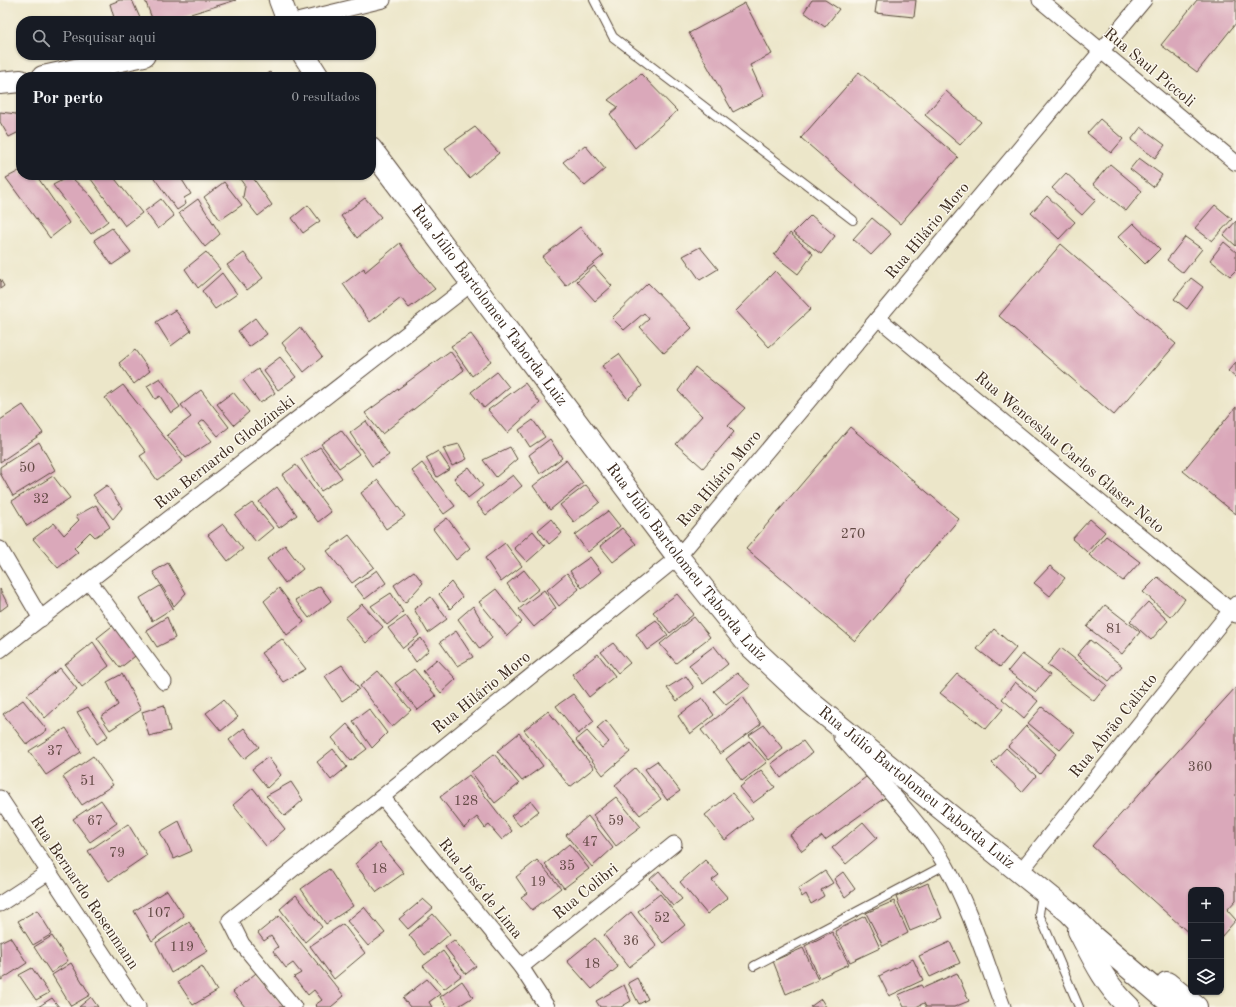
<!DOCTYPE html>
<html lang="pt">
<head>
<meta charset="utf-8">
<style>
  :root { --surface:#171b24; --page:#20242c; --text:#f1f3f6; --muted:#9ea1a6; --line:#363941 }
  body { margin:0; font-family:"Old Standard TT",serif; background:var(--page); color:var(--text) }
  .controls { position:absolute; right:12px; bottom:12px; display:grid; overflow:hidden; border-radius:8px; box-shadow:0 1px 3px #0004 }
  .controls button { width:36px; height:36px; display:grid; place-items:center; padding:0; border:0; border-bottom:1px solid var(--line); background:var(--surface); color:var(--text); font:20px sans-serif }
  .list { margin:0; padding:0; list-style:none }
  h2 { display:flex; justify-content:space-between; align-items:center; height:52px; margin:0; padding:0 16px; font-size:17px }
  h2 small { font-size:13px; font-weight:400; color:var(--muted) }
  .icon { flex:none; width:22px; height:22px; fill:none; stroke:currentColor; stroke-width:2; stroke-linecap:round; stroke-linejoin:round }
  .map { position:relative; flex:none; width:1236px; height:1007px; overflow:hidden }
  .search { position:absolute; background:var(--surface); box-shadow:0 1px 3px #0004; left:16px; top:16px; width:360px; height:44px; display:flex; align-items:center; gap:10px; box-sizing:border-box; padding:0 14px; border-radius:16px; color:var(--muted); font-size:15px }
  .panel { position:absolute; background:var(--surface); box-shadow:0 1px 3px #0004; left:16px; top:72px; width:360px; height:108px; border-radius:16px }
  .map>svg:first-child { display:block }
  .building { fill:#daa8ba }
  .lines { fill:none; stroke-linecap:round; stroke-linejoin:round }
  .lane-casing { stroke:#564638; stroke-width:10 }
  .street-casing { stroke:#564638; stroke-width:17 }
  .secondary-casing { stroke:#564638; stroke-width:24 }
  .lane { stroke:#fff; stroke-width:8 }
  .street { stroke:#fff; stroke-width:15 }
  .secondary { stroke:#fff; stroke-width:22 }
  .labels { text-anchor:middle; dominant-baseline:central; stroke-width:3; stroke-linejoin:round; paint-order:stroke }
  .number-label { font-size:14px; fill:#634a45 }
  .street-label { font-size:16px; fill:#3b2a1e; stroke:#fbf7ec }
</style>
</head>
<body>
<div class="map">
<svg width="1236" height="1007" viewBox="0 0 1236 1007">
  <rect width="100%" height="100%" fill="#fbf7ec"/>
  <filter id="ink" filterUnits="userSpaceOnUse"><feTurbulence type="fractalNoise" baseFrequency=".025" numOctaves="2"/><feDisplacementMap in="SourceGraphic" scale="8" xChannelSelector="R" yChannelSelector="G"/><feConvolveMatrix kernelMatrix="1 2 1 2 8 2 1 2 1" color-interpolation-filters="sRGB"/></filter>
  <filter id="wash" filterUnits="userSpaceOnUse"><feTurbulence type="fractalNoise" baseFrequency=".012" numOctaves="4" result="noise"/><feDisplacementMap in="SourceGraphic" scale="16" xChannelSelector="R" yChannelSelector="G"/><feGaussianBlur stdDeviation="0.9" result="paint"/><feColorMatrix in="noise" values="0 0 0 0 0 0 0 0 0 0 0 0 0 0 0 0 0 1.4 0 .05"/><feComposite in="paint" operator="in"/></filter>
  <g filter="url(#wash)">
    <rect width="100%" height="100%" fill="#ece6c9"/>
    <g id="blocks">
      <g class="building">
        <polygon points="120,0 132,0 140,18 132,21 115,21 110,4"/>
        <polygon points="145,0 236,0 168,21 153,21"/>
        <polygon points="812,0 825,0 839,9 825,27 804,12"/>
        <polygon points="877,0 916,0 914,17 875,13"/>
        <polygon points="1197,0 1236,0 1236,23 1197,72 1161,45"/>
        <polygon points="745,3 772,54 750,65 764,96 733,112 689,33"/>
        <polygon points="270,72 273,77 264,77"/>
        <polygon points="859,72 958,157 900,224 801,138"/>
        <polygon points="641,74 677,111 635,148 610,114 618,107 608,100"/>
        <polygon points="946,91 981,122 960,145 925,115"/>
        <polygon points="0,112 16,114 21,119 21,131 9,137 0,122"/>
        <polygon points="1100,119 1123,139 1111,153 1087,133"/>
        <polygon points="475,127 499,153 469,178 445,148"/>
        <polygon points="1141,127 1165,145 1155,158 1131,140"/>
        <polygon points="585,145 605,169 585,186 563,162"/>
        <polygon points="1139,158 1162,175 1153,187 1130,169"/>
        <polygon points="1110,164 1142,191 1126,211 1093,184"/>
        <polygon points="21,170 21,175 36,175 69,223 50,238 6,178"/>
        <polygon points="1066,173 1096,200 1082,215 1052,188"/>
        <polygon points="88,175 112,175 142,213 125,226"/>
        <polygon points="152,175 179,175 191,194 184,198 186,204 177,210"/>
        <polygon points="237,175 251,175 272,205 258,216 243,197 245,186"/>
        <polygon points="70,176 92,197 108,221 91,234 53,185"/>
        <polygon points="224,182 242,205 220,220 204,197"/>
        <polygon points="1047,196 1075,222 1059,239 1031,213"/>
        <polygon points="365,198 381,217 357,238 341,216"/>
        <polygon points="161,199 174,216 158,229 145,211"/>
        <polygon points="198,199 220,234 205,247 179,213"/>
        <polygon points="308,205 320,221 303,233 292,218"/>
        <polygon points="1215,205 1232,219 1212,241 1195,228"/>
        <polygon points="811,215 835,236 821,254 793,233"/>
        <polygon points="872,218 891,234 871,255 853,239"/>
        <polygon points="1236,221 1236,246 1224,235"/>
        <polygon points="1133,223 1160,249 1145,264 1118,237"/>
        <polygon points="580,227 604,255 566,286 542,257"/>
        <polygon points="112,228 131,252 112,265 94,240"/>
        <polygon points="790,233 813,254 798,274 774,255"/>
        <polygon points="1185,237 1202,249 1183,273 1167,260"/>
        <polygon points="1224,242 1236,252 1236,270 1230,276 1210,260"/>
        <polygon points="400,243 415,266 435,289 409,308 401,298 370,322 343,284 364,268 365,272"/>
        <polygon points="1061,244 1176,344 1114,415 999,316"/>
        <polygon points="700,247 718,269 700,280 683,256"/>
        <polygon points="206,252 220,269 198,288 185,269"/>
        <polygon points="244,253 263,278 247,290 227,265"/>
        <polygon points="594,266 612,286 595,301 577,281"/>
        <polygon points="775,271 811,309 769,347 736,311"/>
        <polygon points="222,273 237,294 215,309 202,291"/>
        <polygon points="1191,278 1203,287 1187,309 1174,299"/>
        <polygon points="0,279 4,286 0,289"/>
        <polygon points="648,283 692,328 664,353 640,327 649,319 644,313 624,330 612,318"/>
        <polygon points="175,310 191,331 171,346 156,322"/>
        <polygon points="255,318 267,334 249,347 238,331"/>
        <polygon points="300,327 322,357 304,372 282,343"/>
        <polygon points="471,334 491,361 472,376 451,346"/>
        <polygon points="135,350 150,371 134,384 119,363"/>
        <polygon points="450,351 464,370 382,434 365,413"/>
        <polygon points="619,354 642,386 628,399 602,366"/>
        <polygon points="280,357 296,377 278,390 263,370"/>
        <polygon points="1236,362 1236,378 1228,371"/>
        <polygon points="695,367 745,408 728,426 734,432 703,468 676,444 702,416 678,391"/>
        <polygon points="258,369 275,393 260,403 243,380"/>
        <polygon points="497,372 509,387 484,408 471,392"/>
        <polygon points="160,378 180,407 171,413 160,396 155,399 147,386"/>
        <polygon points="525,383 540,403 507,433 488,410"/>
        <polygon points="123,385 183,461 157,480 140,456 146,452 105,398"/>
        <polygon points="201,390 229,427 218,436 204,420 198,424 212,441 186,458 167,435 191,417 181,405"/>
        <polygon points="233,392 249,412 234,425 217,404"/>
        <polygon points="23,405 43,433 0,462 0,420"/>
        <polygon points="1236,407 1236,514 1183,471"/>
        <polygon points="533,420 545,437 530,447 519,430"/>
        <polygon points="366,421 389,455 372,466 350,433"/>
        <polygon points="850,427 959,519 855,641 746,549"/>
        <polygon points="341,430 359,454 339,468 321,444"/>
        <polygon points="550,439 562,458 540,474 529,455"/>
        <polygon points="39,442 55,470 13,496 0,473 0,467"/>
        <polygon points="459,444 467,459 452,466 443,448"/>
        <polygon points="320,447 342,478 321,491 301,459"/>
        <polygon points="510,447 517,459 496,477 483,460"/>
        <polygon points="438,451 450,469 437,477 426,458"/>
        <polygon points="566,460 583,483 550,510 533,486"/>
        <polygon points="422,463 455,506 444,514 412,471"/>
        <polygon points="296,465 331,512 318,522 282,475"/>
        <polygon points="469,467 483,486 468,498 454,478"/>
        <polygon points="513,475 522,486 486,515 476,503"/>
        <polygon points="53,476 70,498 27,526 12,501"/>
        <polygon points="378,480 405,516 386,529 361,493"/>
        <polygon points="107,485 122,508 113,519 93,495"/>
        <polygon points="586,485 600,502 574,522 560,505"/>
        <polygon points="277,487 297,515 279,528 259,502"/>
        <polygon points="252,503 273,528 256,542 235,515"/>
        <polygon points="96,505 110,527 95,537 90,532 74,548 78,552 58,568 33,539 54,523 64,535 79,520 76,516"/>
        <polygon points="608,511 620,526 588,552 575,535"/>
        <polygon points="447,518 470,548 456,560 433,529"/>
        <polygon points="551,519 562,533 549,544 538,530"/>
        <polygon points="1090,519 1105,532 1087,552 1072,539"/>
        <polygon points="223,524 243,549 228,561 208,535"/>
        <polygon points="622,528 636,544 613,562 600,546"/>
        <polygon points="533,531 545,546 527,562 514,548"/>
        <polygon points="349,535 374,567 352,583 327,551"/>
        <polygon points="1106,536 1140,562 1123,581 1089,555"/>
        <polygon points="505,543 522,566 501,582 485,558"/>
        <polygon points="285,545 303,569 285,583 267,559"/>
        <polygon points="590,557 601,572 582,588 570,571"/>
        <polygon points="168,563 186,593 174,606 153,572"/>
        <polygon points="1050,566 1065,578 1050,596 1034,583"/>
        <polygon points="377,570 386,583 365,599 355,586"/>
        <polygon points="524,570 539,589 521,603 507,584"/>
        <polygon points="414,571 423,583 405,603 394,585"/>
        <polygon points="567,573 579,589 559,606 547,590"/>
        <polygon points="1158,577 1185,599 1171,617 1143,592"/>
        <polygon points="451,582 462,597 450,609 439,594"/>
        <polygon points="160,586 173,608 152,621 140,598"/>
        <polygon points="320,586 331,601 309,618 295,600"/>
        <polygon points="279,588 304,622 287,635 264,601"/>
        <polygon points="0,589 8,605 0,611"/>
        <polygon points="496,589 522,622 507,636 479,602"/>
        <polygon points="544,590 556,608 534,627 519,609"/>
        <polygon points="391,593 403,612 387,625 371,606"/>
        <polygon points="677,594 694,614 670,633 653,612"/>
        <polygon points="431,597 447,619 428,633 414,609"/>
        <polygon points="1148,602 1168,621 1151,640 1130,621"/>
        <polygon points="362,604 383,627 366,643 345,618"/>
        <polygon points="1105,605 1140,632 1122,654 1087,627"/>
        <polygon points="473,606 492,638 480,649 458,619"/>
        <polygon points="406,616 419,635 403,648 388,628"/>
        <polygon points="167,617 175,638 157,647 146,630"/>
        <polygon points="694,617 710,637 676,663 660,644"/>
        <polygon points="656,620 668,635 647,650 636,634"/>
        <polygon points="116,623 139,653 120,668 97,638"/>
        <polygon points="994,629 1016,648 1000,667 977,649"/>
        <polygon points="456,631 473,657 457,666 440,642"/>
        <polygon points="421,638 429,650 416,662 407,649"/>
        <polygon points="282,639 306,669 283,682 261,653"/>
        <polygon points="1090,640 1122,666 1109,681 1077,655"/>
        <polygon points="93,642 109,666 82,687 65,665"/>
        <polygon points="613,643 630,663 618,673 601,652"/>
        <polygon points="714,646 728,664 703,684 689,665"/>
        <polygon points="1061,648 1107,685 1094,701 1047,665"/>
        <polygon points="598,654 615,676 589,697 572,674"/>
        <polygon points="1022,654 1050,675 1036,692 1008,671"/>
        <polygon points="437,659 456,679 441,693 423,671"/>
        <polygon points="342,665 359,689 342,701 325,676"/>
        <polygon points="60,668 77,689 45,718 27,695"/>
        <polygon points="414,669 436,696 418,710 395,683"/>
        <polygon points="378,671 411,710 392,727 360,686"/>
        <polygon points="737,673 751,686 726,705 714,691"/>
        <polygon points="122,674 141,710 110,730 101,717 118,705 107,682"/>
        <polygon points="957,674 1003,709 986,729 940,693"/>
        <polygon points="686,676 694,688 677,701 667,688"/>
        <polygon points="1015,682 1038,701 1024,718 1002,699"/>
        <polygon points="1236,687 1236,900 1227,910 1236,920 1221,937 1221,890 1191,890 1191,935 1092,846"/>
        <polygon points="573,694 594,721 578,734 556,706"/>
        <polygon points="743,697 761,724 720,754 701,730"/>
        <polygon points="702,698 714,715 690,734 678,716"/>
        <polygon points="23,700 47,730 27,745 3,714"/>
        <polygon points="223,700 238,717 221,731 206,713"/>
        <polygon points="164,705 170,731 149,736 142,712"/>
        <polygon points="88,707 108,736 97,744 77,712"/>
        <polygon points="1042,707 1075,733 1060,750 1028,723"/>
        <polygon points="369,709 387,733 372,748 353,721"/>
        <polygon points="548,711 594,768 570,787 524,730"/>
        <polygon points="606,720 630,752 603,775 576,740 587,731 602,748 609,742 597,728"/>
        <polygon points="347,724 367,749 351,761 332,738"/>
        <polygon points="764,725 783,749 769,760 749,735"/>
        <polygon points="1026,726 1056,754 1040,774 1008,746"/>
        <polygon points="66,728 81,752 46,775 29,751"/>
        <polygon points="244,728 259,747 244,759 229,740"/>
        <polygon points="519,733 543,766 522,781 497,751"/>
        <polygon points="749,741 767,762 742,781 726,759"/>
        <polygon points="803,741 812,753 781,778 771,764"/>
        <polygon points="1006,748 1036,776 1022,792 992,763"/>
        <polygon points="333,749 347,767 331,780 317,762"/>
        <polygon points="494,754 519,784 495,803 471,772"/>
        <polygon points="93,756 113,785 82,805 63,777"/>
        <polygon points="268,757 281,775 267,788 252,769"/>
        <polygon points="657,761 680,791 667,800 645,769"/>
        <polygon points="635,768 661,799 640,815 615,785"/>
        <polygon points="761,770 775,787 753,803 740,787"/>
        <polygon points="469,775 512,831 502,840 489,825 485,828 477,817 464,828 440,797"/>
        <polygon points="866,777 886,797 825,840 822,836 802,851 790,835"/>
        <polygon points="291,782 303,800 285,816 266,796"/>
        <polygon points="253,788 285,829 266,846 233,805"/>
        <polygon points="732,793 753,818 725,840 705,815"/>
        <polygon points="616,797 641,827 616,846 593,815"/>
        <polygon points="101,800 117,823 90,842 73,819"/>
        <polygon points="531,801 539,811 520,826 511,816"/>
        <polygon points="588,816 613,848 592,867 566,835"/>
        <polygon points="179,821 192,851 174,859 160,832"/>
        <polygon points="863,822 877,838 846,864 832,848"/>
        <polygon points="128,824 147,855 109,881 88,851"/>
        <polygon points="379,843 404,873 377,892 355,864"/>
        <polygon points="569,844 589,869 564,888 545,864"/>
        <polygon points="537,860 561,888 532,910 521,897 527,893 516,877"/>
        <polygon points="705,860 719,875 712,880 728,898 707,914 680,882"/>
        <polygon points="329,869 353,906 326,924 301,889"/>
        <polygon points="659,871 682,899 673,906 650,879"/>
        <polygon points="825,871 833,883 821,890 824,896 811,904 806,894 802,897 798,889"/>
        <polygon points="843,872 855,889 845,897 834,879"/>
        <polygon points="928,883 942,918 910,931 896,897"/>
        <polygon points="167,890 184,916 152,941 134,911"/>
        <polygon points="660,894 685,925 663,943 638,911"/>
        <polygon points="296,895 322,927 305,942 280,909"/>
        <polygon points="423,899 433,908 408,929 399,919"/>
        <polygon points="894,901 908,933 883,946 866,913"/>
        <polygon points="364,907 385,933 368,946 347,921"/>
        <polygon points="37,910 52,934 33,945 18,921"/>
        <polygon points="631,912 657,946 629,967 604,935"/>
        <polygon points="433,914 450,934 425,955 409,935"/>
        <polygon points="279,916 344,996 331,1007 317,1007 315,1005 322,1000 314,990 308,995 294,977 301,973 293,963 286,968 273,951 278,947 271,936 264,941 258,933"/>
        <polygon points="865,916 880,948 850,962 835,931"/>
        <polygon points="189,922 208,951 171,973 156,943"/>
        <polygon points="343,924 365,953 334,979 310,946"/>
        <polygon points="832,932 849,964 819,978 805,946"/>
        <polygon points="52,936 68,961 51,973 34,947"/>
        <polygon points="10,937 27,963 1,980 0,942"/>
        <polygon points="595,938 618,967 592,989 567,961"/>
        <polygon points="454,940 476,966 466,974 445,947"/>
        <polygon points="950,942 960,963 930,977 919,956"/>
        <polygon points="803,948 818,980 786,994 773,961"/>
        <polygon points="443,951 461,976 444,989 423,966"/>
        <polygon points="913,959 923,980 889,996 879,976"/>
        <polygon points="71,963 90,995 71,1006 52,975"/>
        <polygon points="202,966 217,991 193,1005 178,982"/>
        <polygon points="32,968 49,993 36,1000 19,975"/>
        <polygon points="256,973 284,1007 245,1007 233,992"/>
        <polygon points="957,973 969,1001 954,1007 926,1007 924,1003 916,1007 904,1007 898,995 921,985 923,988"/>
        <polygon points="637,978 648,999 639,1004 628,983"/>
        <polygon points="427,979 440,994 429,1002 432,1007 410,1007 403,998"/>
        <polygon points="462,981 473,997 457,1007 447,1007 440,997"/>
        <polygon points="624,985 631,1001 621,1007 600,1007 596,1001"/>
        <polygon points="91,997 98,1007 79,1007"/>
        <polygon points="52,998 59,1007 38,1007"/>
        <polygon points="821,999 826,1007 810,1007"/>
      </g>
    </g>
  </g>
  <g filter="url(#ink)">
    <use href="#blocks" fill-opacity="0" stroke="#564638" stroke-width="1"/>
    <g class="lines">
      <defs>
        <g id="lane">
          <polyline points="594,0 613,37 853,220"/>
          <polyline points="1042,894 1039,914 1079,1007"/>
          <polyline points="754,966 945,865"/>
        </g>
        <g id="street">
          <polyline points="1040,0 1236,163"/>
          <polyline points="297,21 383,0"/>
          <polyline points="878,318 1236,615"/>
          <polyline points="0,549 41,619"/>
          <polyline points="89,581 164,682"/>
          <polyline points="0,650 472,283"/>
          <path d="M 841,737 C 877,778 919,819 946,866 C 971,910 985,960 1003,1007"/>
          <polyline points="382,797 521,967 547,1007"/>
          <polyline points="0,798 138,1007"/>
          <polyline points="1020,872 1236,604"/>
          <polyline points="0,904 49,872"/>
          <polyline points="521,967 674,844"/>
          <polyline points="294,1007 242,944 230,920 678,557 1144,0"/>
        </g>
        <g id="secondary">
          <polyline points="280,0 288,21"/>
          <polyline points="304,55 318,77"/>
          <polyline points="43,77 144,55"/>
          <polyline points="0,83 21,81"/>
          <path id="s1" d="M 371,149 L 678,557 L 748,644 L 811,703 L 1069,912 L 1093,937 L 1175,1007"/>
          <path d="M 1079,931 C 1093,958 1106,986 1129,1007"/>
          <polyline points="1167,983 1196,1007"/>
        </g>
      </defs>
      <use href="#lane" class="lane-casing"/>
      <use href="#street" class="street-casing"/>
      <use href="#secondary" class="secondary-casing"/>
      <use href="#lane" class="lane"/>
      <use href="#street" class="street"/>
      <use href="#secondary" class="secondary"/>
    </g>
  </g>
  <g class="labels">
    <g class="number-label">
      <text x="27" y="468">50</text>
      <text x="41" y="499">32</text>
      <text x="853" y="534">270</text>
      <text x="1114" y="629">81</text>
      <text x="55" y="751">37</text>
      <text x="1200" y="767">360</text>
      <text x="88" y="781">51</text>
      <text x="466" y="801">128</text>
      <text x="95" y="821">67</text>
      <text x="616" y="821">59</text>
      <text x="590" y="842">47</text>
      <text x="117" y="853">79</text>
      <text x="567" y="866">35</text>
      <text x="379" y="869">18</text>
      <text x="538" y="882">19</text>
      <text x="159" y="913">107</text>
      <text x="662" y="918">52</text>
      <text x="631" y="941">36</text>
      <text x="182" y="947">119</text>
      <text x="592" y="964">18</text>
    </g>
    <g class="street-label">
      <text transform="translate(1149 68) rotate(40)">Rua Saul Piccoli</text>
      <text transform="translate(928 231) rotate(-50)">Rua Hilário Moro</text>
      <text stroke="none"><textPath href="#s1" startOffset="196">Rua Júlio Bartolomeu Taborda Luiz</textPath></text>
      <text transform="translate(225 453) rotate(-38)">Rua Bernardo Glodzinski</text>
      <text transform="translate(1069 453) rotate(40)">Rua Wenceslau Carlos Glaser Neto</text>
      <text transform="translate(720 479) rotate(-50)">Rua Hilário Moro</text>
      <text stroke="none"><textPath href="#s1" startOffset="520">Rua Júlio Bartolomeu Taborda Luiz</textPath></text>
      <text transform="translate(482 693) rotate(-39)">Rua Hilário Moro</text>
      <text transform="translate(1114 726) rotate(-51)">Rua Abrão Calixto</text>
      <text stroke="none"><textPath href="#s1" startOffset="844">Rua Júlio Bartolomeu Taborda Luiz</textPath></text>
      <text transform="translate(480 889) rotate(51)">Rua José de Lima</text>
      <text transform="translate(586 892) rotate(-39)">Rua Colibri</text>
      <text transform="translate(84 893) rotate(56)">Rua Bernardo Rosenmann</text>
    </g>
  </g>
</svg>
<div class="controls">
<button>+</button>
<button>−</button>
<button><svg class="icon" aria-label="layers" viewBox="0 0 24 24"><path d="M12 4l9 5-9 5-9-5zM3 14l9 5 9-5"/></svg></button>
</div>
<div class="search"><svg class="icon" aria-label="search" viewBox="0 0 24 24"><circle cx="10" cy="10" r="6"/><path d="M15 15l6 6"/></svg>Pesquisar aqui</div>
<section class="panel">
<h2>Por perto<small>0 resultados</small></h2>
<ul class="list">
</ul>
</section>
</div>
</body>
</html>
